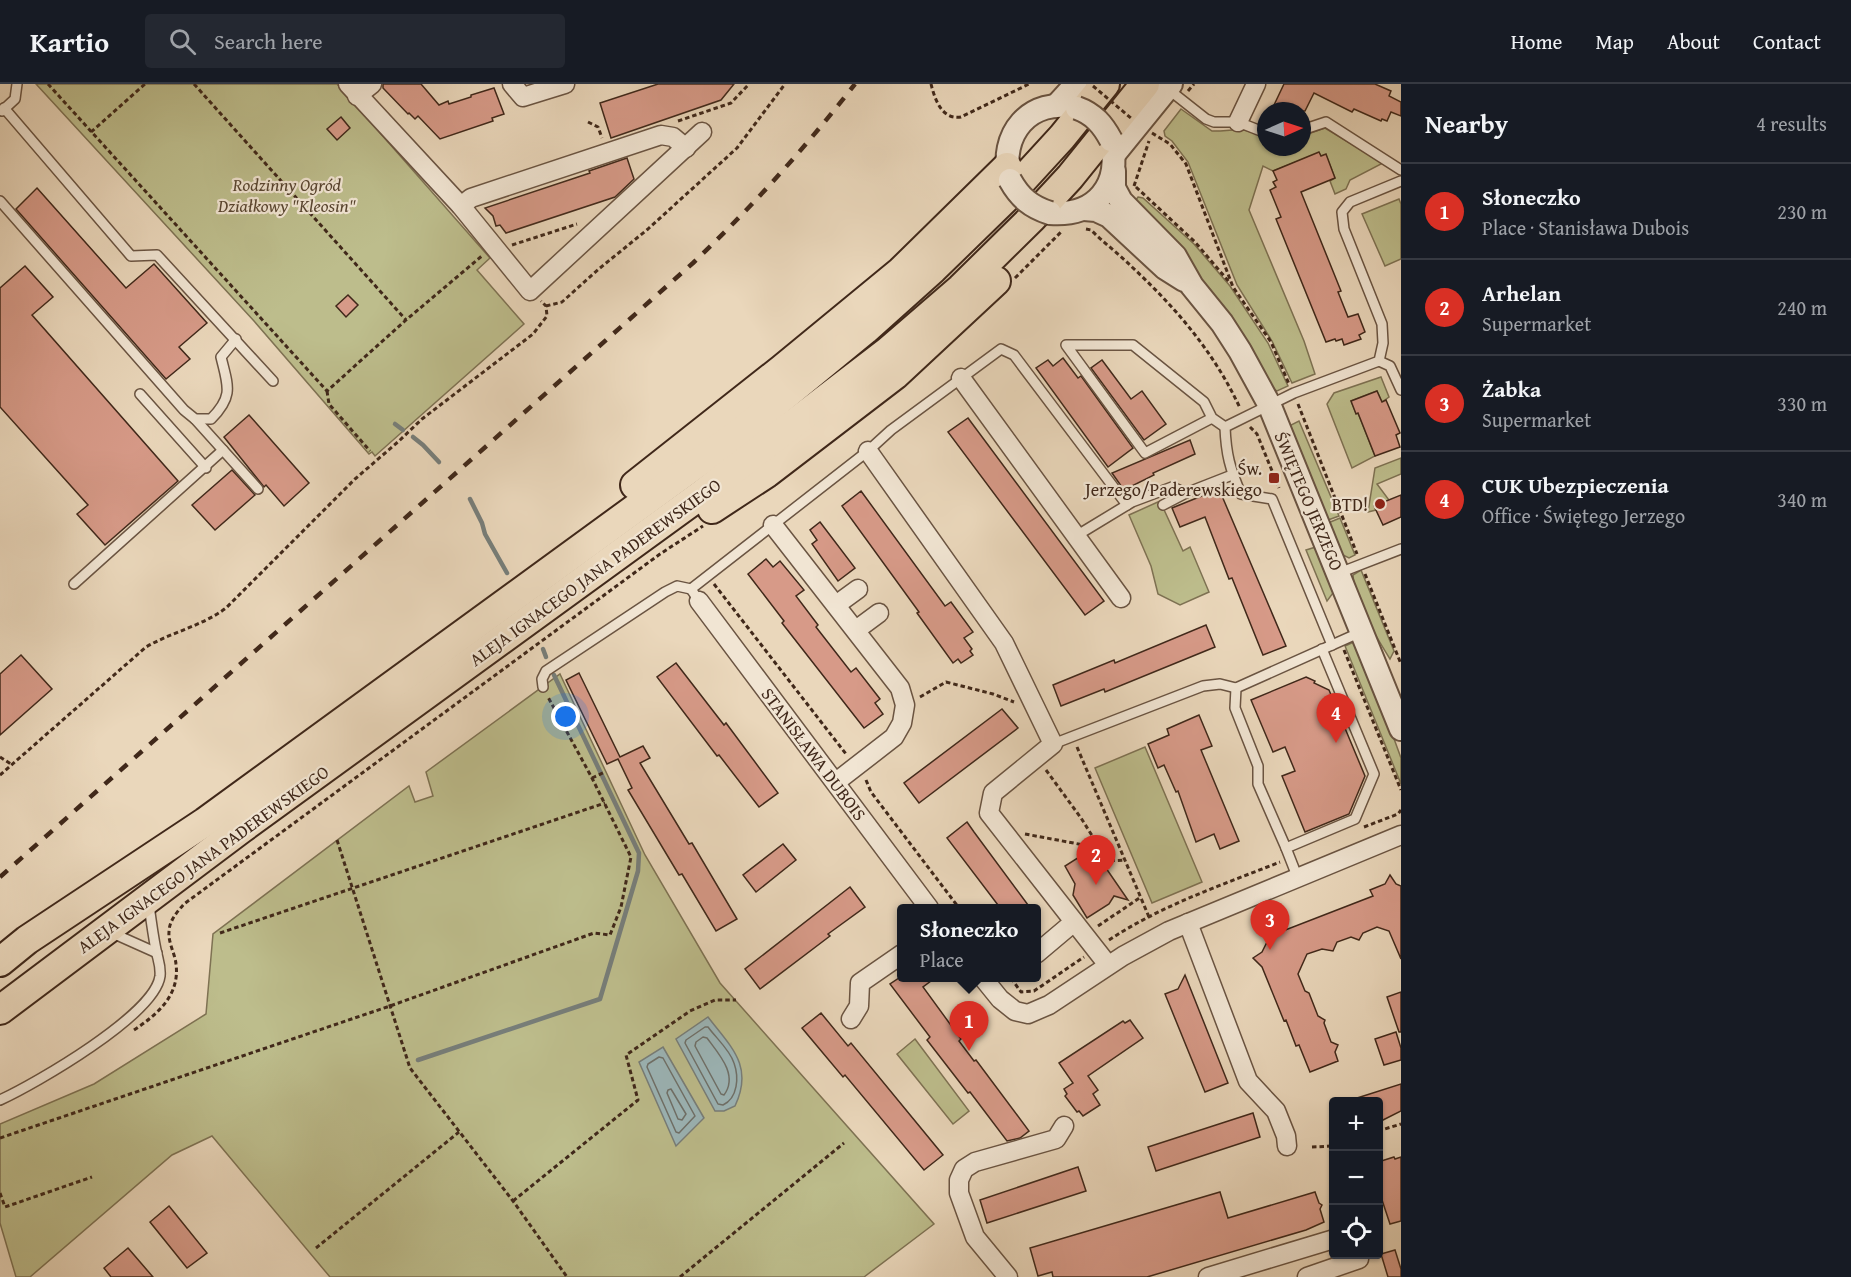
<!DOCTYPE html>
<html lang="en">
<head>
<meta charset="utf-8">
<style>
  :root { --surface:#171b24; --page:#242831; --text:#f1f3f6; --muted:#9ea1a6; --line:#363941; --accent:#d93025 }
  body { margin:0; font-family:"Gentium Book Plus",serif; background:var(--page); color:var(--text) }
  .controls { position:absolute; right:18px; bottom:18px; display:grid; overflow:hidden; border-radius:6px; box-shadow:0 2px 4px #0004 }
  .controls button { width:54px; height:54px; display:grid; place-items:center; padding:0; border:0; border-bottom:2px solid var(--line); background:var(--surface); color:var(--text); font:30px sans-serif }
  .compass { position:absolute; left:1257px; top:18px; width:54px; height:54px; border-radius:50%; background:var(--surface); box-shadow:0 2px 4px #0004; rotate:87deg }
  .you { position:absolute; left:566px; top:633px; width:21px; height:21px; margin:-15px; border:4px solid #fff; border-radius:50%; background:#1a73e8; box-shadow:0 0 0 9px #1a73e833 }
  .badge { display:grid; place-items:center; width:39px; height:39px; border-radius:50%; background:var(--accent); color:#fff; font-size:20px; font-weight:700 }
  .pin { position:absolute; translate:-50% -50px; filter:drop-shadow(0 2px 3px #0008) }
  .pin::after { content:''; position:absolute; top:32px; width:21px; height:18px; background:inherit; clip-path:polygon(0 0,100% 0,50% 100%) }
  .popup { position:absolute; left:897px; top:820px; width:144px; height:78px; box-sizing:border-box; display:grid; place-content:center; border-radius:6px; background:var(--surface); filter:drop-shadow(0 2px 4px #0005); font-size:20px; white-space:nowrap; color:var(--muted) }
  .popup b { font-size:22px; color:var(--text) }
  .popup::after { content:''; position:absolute; left:50%; top:100%; margin-left:-12px; border:12px solid transparent; border-top-color:var(--surface) }
  .list { margin:0; padding:0; list-style:none }
  h2 { display:flex; justify-content:space-between; align-items:center; height:78px; margin:0; padding:0 24px; font-size:26px }
  h2 small { font-size:20px; font-weight:400; color:var(--muted) }
  .list li { display:grid; grid-template-columns:39px 1fr auto; gap:18px; align-items:center; box-sizing:border-box; height:96px; padding:0 24px; border-top:2px solid var(--line) }
  .list b { display:block; font-size:22px; white-space:nowrap }
  .list p { margin:0; font-size:20px; white-space:nowrap; color:var(--muted) }
  .list em { font-size:20px; font-style:normal; color:var(--muted) }
  .icon { flex:none; width:33px; height:33px; fill:none; stroke:currentColor; stroke-width:2; stroke-linecap:round; stroke-linejoin:round }
  .map { position:relative; flex:none; width:1401px; height:1193px; overflow:hidden }
  header { display:flex; align-items:center; gap:36px; box-sizing:border-box; height:84px; padding:0 30px; background:var(--surface); border-bottom:2px solid var(--line) }
  header strong { font-size:28px }
  nav { display:flex; gap:33px; margin-inline-start:auto; font-size:21px }
  .search { width:420px; height:54px; background:var(--page); display:flex; align-items:center; gap:15px; box-sizing:border-box; padding:0 21px; border-radius:6px; color:var(--muted); font-size:22px }
  main { display:flex }
  aside { flex:1; background:var(--surface) }
  .map>svg:first-child { display:block }
  .green { fill:#bdbd8c; stroke:#7e7253; stroke-width:1.5 }
  .water { fill:#9cb7ba; stroke:#777e7a; stroke-width:1.5 }
  .lines { fill:none; stroke-linecap:round; stroke-linejoin:round }
  .shore { stroke:#6e706a; stroke-width:1.5 }
  .stream { stroke:#777e7a; stroke-width:4.5 }
  .building { fill:#d79a88; stroke:#40281a; stroke-width:1.5 }
  .service-casing { stroke:#6a5442; stroke-width:12 }
  .minor-casing { stroke:#6a5442; stroke-width:21 }
  .tertiary-casing { stroke:#6a5442; stroke-width:26 }
  .primary-casing { stroke:#40281a; stroke-width:32 }
  .path { stroke:#40281a; stroke-width:3; stroke-dasharray:4.5 3; stroke-linecap:butt }
  .service { stroke:#f1e5d3; stroke-width:9 }
  .minor { stroke:#f1e5d3; stroke-width:18 }
  .tertiary { stroke:#f1e5d3; stroke-width:22 }
  .primary { stroke:#ead7bb; stroke-width:28 }
  .rail { stroke:#40281a; stroke-width:4.5; stroke-dasharray:10 10; stroke-linecap:butt }
  .tertiary-bridge-casing { stroke:#6a5442; stroke-width:26; stroke-linecap:butt }
  .path-bridge { stroke:#40281a; stroke-width:3; stroke-dasharray:4.5 3; stroke-linecap:butt }
  .tertiary-bridge { stroke:#f1e5d3; stroke-width:22 }
  .poi-dot { fill:#8f2418; stroke:#f1e5d3; stroke-width:2 }
  .labels { text-anchor:middle; dominant-baseline:central; stroke-width:4.5; stroke-linejoin:round; paint-order:stroke }
  .park-label { font-size:18px; font-style:italic; fill:#594631; stroke:#f1e5d3 }
  .poi-label { font-size:18px; fill:#40281a; stroke:#f1e5d3; text-anchor:end }
  .street-label { font-size:18px; fill:#40281a; stroke:#f1e5d3 }
</style>
</head>
<body>
<header>
<strong>Kartio</strong>
<div class="search"><svg class="icon" aria-label="search" viewBox="0 0 24 24"><circle cx="10" cy="10" r="6"/><path d="M15 15l6 6"/></svg>Search here</div>
<nav><a>Home</a><a>Map</a><a>About</a><a>Contact</a></nav>
</header>
<main>
<div class="map">
<svg width="1401" height="1193" viewBox="0 0 1401 1193">
  <rect width="100%" height="100%" fill="#ead7bb"/>
  <filter id="stains"><feTurbulence type="fractalNoise" baseFrequency=".00333" numOctaves="4"/><feColorMatrix values="0 0 0 0 .2 0 0 0 0 .09 0 0 0 0 .02 0 0 0 .5 -.17"/></filter>
  <radialGradient id="worn" r=".72"><stop offset=".6" stop-color="#630" stop-opacity="0"/><stop offset="1" stop-color="#630" stop-opacity=".3"/></radialGradient>
  <g class="green">
    <polygon points="36,0 337,0 490,174 477,186 524,240 375,372 372,368 369,370 254,237"/>
    <path d="M 1181,25 L 1212,47 C 1239,47 1240,41 1266,54 L 1266,63 L 1302,63 L 1302,52 L 1325,44 L 1383,79 L 1350,96 L 1346,105 L 1335,110 L 1330,97 L 1335,94 L 1326,71 L 1321,72 L 1319,69 L 1273,87 L 1263,82 L 1249,126 L 1304,257 L 1315,290 L 1292,299 L 1272,257 L 1237,201 L 1188,78 L 1172,57 L 1165,52 L 1164,47 Z"/>
    <polygon points="1138,113 1143,114 1194,160 1230,202 1268,259 1288,302 1277,307 1269,303 1213,210 1181,169 1133,120"/>
    <polygon points="1399,115 1401,120 1401,175 1385,182 1362,130"/>
    <polygon points="1381,293 1389,313 1382,318 1377,307 1351,317 1356,329 1358,329 1375,372 1352,384 1327,320 1334,309"/>
    <polygon points="1299,337 1339,432 1328,436 1289,342"/>
    <polygon points="1401,374 1401,390 1377,400 1389,416 1376,426 1368,428 1375,384"/>
    <polygon points="1160,417 1183,467 1190,463 1209,508 1180,521 1158,510 1151,482 1129,431"/>
    <polygon points="1340,434 1355,471 1349,474 1341,470 1328,439"/>
    <polygon points="1319,462 1336,505 1327,517 1306,466"/>
    <path d="M 1361,486 L 1394,567 L 1390,575 C 1376,552 1354,519 1353,491 Z"/>
    <polygon points="1358,556 1401,674 1401,700 1345,562"/>
    <polygon points="560,590 645,771 720,899 934,1140 864,1193 330,1193 212,1052 172,1071 30,1193 16,1193 0,1139 0,1040 94,1000 206,930 213,850 409,702 415,718 433,712 426,688"/>
    <polygon points="1145,663 1202,798 1152,819 1095,684"/>
    <polygon points="915,955 969,1027 953,1040 897,970"/>
  </g>
  <g class="water">
    <path d="M 708,933 C 731,963 754,982 735,1022 L 724,1027 L 715,1027 L 676,955 Z"/>
    <polygon points="663,963 704,1034 676,1062 639,978"/>
  </g>
  <g class="lines">
    <g class="shore">
      <path d="M 705,943 L 708,943 C 716,954 730,966 734,979 C 739,993 738,1014 723,1021 L 718,1020 L 685,959 L 686,956 Z"/>
      <path d="M 703,953 L 707,954 C 718,969 739,991 724,1011 L 721,1010 L 695,962 L 696,958 Z"/>
      <polygon points="659,973 663,974 695,1032 679,1049 676,1048 647,983 648,980"/>
      <polygon points="671,1005 686,1030 682,1036 678,1035 667,1009 668,1006"/>
    </g>
    <g class="stream">
      <polyline points="395,340 403,346"/>
      <polyline points="413,353 423,361 439,378"/>
      <polyline points="470,415 482,439 485,450 507,489"/>
      <polyline points="543,565 546,573"/>
      <polyline points="418,976 600,915 638,787 639,769 554,591"/>
    </g>
  </g>
  <g class="building">
    <polygon points="383,0 421,0 439,21 448,17 449,20 471,13 471,11 494,4 504,30 492,34 493,37 440,55 418,32 415,35 409,29 408,30 383,4"/>
    <polygon points="658,0 734,0 721,16 611,54 600,19"/>
    <polygon points="1284,0 1375,0 1391,7 1389,12 1401,18 1401,32 1391,28 1387,37 1382,35 1381,37 1354,25 1352,28 1314,9 1305,27 1273,27 1275,22 1274,21"/>
    <polygon points="341,33 350,44 337,56 327,45"/>
    <polygon points="1319,68 1321,72 1326,70 1335,94 1301,108 1341,207 1338,208 1348,233 1358,230 1365,248 1359,251 1361,255 1344,261 1342,255 1336,257 1335,255 1326,258 1276,135 1281,133 1270,106 1276,103 1273,98 1277,96 1273,87"/>
    <polygon points="627,74 634,95 615,113 506,149 500,141 496,142 493,132 485,124 590,89 589,87"/>
    <polygon points="37,104 126,204 154,180 207,239 179,263 190,275 166,295 16,125"/>
    <polygon points="25,182 53,213 32,231 178,397 105,461 77,430 88,421 0,323 0,204"/>
    <polygon points="348,211 358,221 346,233 336,222"/>
    <polygon points="1063,274 1078,294 1081,292 1133,364 1108,383 1036,284 1048,276 1053,282"/>
    <polygon points="1102,276 1131,315 1142,307 1166,340 1144,356 1091,284"/>
    <polygon points="1377,307 1382,318 1386,316 1400,349 1396,351 1400,363 1375,372 1358,329 1356,330 1351,317"/>
    <polygon points="249,331 309,399 284,422 266,401 264,403 224,353"/>
    <polygon points="968,334 1104,517 1085,531 948,348"/>
    <polygon points="1190,356 1195,370 1153,389 1154,391 1124,406 1112,389"/>
    <polygon points="232,386 255,411 215,446 192,421"/>
    <polygon points="1219,405 1286,562 1263,571 1232,494 1229,495 1205,433 1180,443 1172,424"/>
    <polygon points="861,407 945,522 951,518 973,548 964,554 972,565 970,567 973,571 961,579 958,575 953,579 917,529 919,528 842,422"/>
    <polygon points="1401,411 1401,433 1383,441 1374,422"/>
    <polygon points="820,438 855,484 838,497 812,460 817,456 810,446"/>
    <polygon points="766,475 773,483 780,477 804,506 796,512 818,541 816,543 851,588 856,584 880,615 875,619 883,630 864,644 782,539 784,537 748,490"/>
    <polygon points="1206,541 1215,563 1105,608 1104,605 1061,622 1053,601 1114,576 1115,579"/>
    <polygon points="21,571 52,605 0,651 0,590"/>
    <polygon points="676,579 724,641 726,639 778,709 759,723 719,671 717,672 657,593"/>
    <polygon points="579,589 620,673 643,662 650,674 640,679 689,760 692,759 737,835 716,847 682,790 679,791 628,706 632,704 618,675 607,680 566,596"/>
    <polygon points="1306,593 1315,597 1314,599 1329,606 1365,692 1349,730 1305,748 1282,692 1295,687 1285,663 1273,668 1251,616"/>
    <polygon points="1002,625 1018,644 919,719 904,699"/>
    <polygon points="1199,631 1212,662 1201,666 1239,757 1220,765 1214,750 1196,758 1178,707 1176,708 1164,681 1158,684 1148,660 1169,651 1167,645"/>
    <polygon points="967,738 974,748 1031,825 1001,825 947,754"/>
    <polygon points="783,760 796,776 756,808 743,791"/>
    <polygon points="1087,768 1093,778 1104,782 1108,787 1128,816 1114,812 1109,820 1087,834 1073,811 1075,800 1065,782"/>
    <polygon points="1390,791 1396,800 1401,802 1401,875 1389,847 1377,843 1363,849 1359,856 1351,853 1337,858 1333,867 1322,865 1307,870 1298,890 1305,907 1309,909 1318,932 1325,936 1324,939 1331,958 1338,961 1335,968 1338,977 1310,988 1299,961 1296,962 1286,936 1284,937 1262,883 1253,874 1262,868 1271,850 1275,850 1373,812 1370,806 1385,800"/>
    <polygon points="850,803 865,823 828,850 830,852 760,905 745,885"/>
    <polygon points="1185,891 1228,999 1205,1008 1165,910 1178,905"/>
    <polygon points="899,894 935,894 923,903 961,955 959,957 974,977 976,976 1029,1047 1020,1054 1007,1057 970,1008 968,1009 927,956 930,953 890,900"/>
    <polygon points="1401,908 1401,948 1399,948 1387,913"/>
    <polygon points="821,929 848,962 851,959 943,1071 924,1086 845,991 843,993 802,944"/>
    <polygon points="1130,936 1143,954 1088,992 1098,1006 1093,1010 1100,1021 1083,1032 1079,1027 1077,1028 1065,1012 1067,1010 1064,1005 1073,999 1059,979 1123,937 1125,939"/>
    <polygon points="1396,948 1401,964 1401,976 1384,981 1375,955"/>
    <polygon points="1401,1000 1401,1027 1381,1037 1378,1017 1355,1017 1354,1015"/>
    <polygon points="1253,1029 1260,1053 1156,1087 1148,1063"/>
    <polygon points="1394,1073 1395,1075 1401,1073 1401,1137 1390,1140 1378,1104 1378,1078"/>
    <polygon points="1078,1083 1086,1107 987,1139 980,1116"/>
    <polygon points="1220,1108 1228,1134 1315,1108 1319,1119 1322,1121 1320,1125 1324,1138 1306,1146 1147,1193 1053,1193 1052,1188 1038,1192 1030,1164"/>
    <polygon points="169,1122 207,1169 187,1184 150,1138"/>
    <polygon points="128,1164 153,1193 111,1193 104,1184"/>
    <polygon points="1395,1166 1401,1185 1401,1193 1388,1193 1381,1170"/>
  </g>
  <g class="lines">
    <defs>
      <g id="service">
        <polyline points="1168,5 1206,35 1214,38 1238,38 1266,49"/>
        <polyline points="4,24 131,172 157,171 273,297"/>
        <polyline points="2,27 15,15 17,0"/>
        <polyline points="1302,46 1326,38 1401,86"/>
        <path d="M 0,117 L 184,326 L 195,335 L 211,335 C 234,312 228,302 221,273 L 236,255"/>
        <polyline points="1379,277 1390,282 1401,306"/>
        <polyline points="140,310 206,384"/>
        <polyline points="1212,334 1145,369 1066,261 1133,261 1204,318 1212,334 1225,343"/>
        <polyline points="195,335 258,405"/>
        <polyline points="1163,421 1186,409 1232,391"/>
        <polyline points="1076,452 1132,418 1172,403 1186,409"/>
        <polyline points="1339,489 1401,465"/>
        <polyline points="74,500 223,366"/>
        <polyline points="699,517 691,505 868,367 891,346 1001,265 1014,271 1127,421"/>
        <path d="M 1332,561 L 1272,415 L 1241,410 C 1230,385 1226,370 1225,343 L 1294,309 L 1379,277 L 1383,259 L 1382,240 L 1344,145 L 1342,128 L 1350,118 L 1401,97"/>
        <polyline points="543,603 542,595 546,587 665,508 677,502 691,505"/>
        <polyline points="1236,604 1235,624 1258,682 1258,700 1286,764"/>
        <polyline points="1053,660 1203,602 1220,600 1236,604 1361,548"/>
        <polyline points="1297,792 1286,764 1355,735 1374,690 1322,565"/>
        <polyline points="110,848 157,869"/>
        <path d="M 0,1016 C 35,1000 155,931 160,892 C 161,882 158,876 156,866 C 153,851 151,836 149,821"/>
      </g>
      <g id="minor">
        <polyline points="348,0 461,122 530,207 702,48"/>
        <polyline points="512,0 523,13 565,0"/>
        <polyline points="357,12 372,0"/>
        <polyline points="1238,38 1256,0"/>
        <polyline points="461,122 471,114 661,51 673,53 686,64"/>
        <polyline points="961,294 1121,514"/>
        <polyline points="868,367 1004,559 1053,660 993,709 989,729 1108,881"/>
        <polyline points="773,441 900,604 905,621 902,639 894,653 836,698"/>
        <polyline points="699,517 929,824"/>
        <polyline points="836,521 858,505"/>
        <polyline points="856,546 879,529"/>
        <polyline points="1188,839 1248,997 1276,1027 1286,1052 1287,1062"/>
        <polyline points="1036,870 1074,838"/>
        <polyline points="983,894 1000,915 1015,927 1028,930 1049,921 1123,872 1169,847 1401,751"/>
        <polyline points="851,935 859,922 860,899 902,870"/>
        <polyline points="1008,1193 975,1153 959,1109 959,1096 964,1085 975,1078 1056,1055 1064,1042"/>
        <polyline points="1208,1193 1334,1155"/>
        <polyline points="1307,1193 1359,1175 1358,1170"/>
      </g>
      <g id="tertiary">
        <polyline points="1057,21 1076,0"/>
        <polyline points="1115,69 1171,0"/>
        <polyline points="1114,87 1114,104 1121,117 1175,172 1192,202 1222,239 1240,267 1269,320 1401,645"/>
        <path d="M 1010,96 C 998,51 1030,12 1077,24"/>
        <polyline points="1084,125 1096,126 1109,132 1165,184 1184,196"/>
        <path d="M 1050,129 C 1096,133 1122,101 1111,56"/>
      </g>
      <g id="primary">
        <polyline points="635,401 782,285 901,187 1007,83"/>
        <polyline points="712,425 767,389 895,291 996,197"/>
        <polyline points="0,878 27,856 205,738 743,346 865,246 933,185 1006,114 1062,53 1105,0"/>
        <polyline points="0,926 241,745 702,410 888,267 961,204 1032,134 1070,93 1145,0"/>
      </g>
    </defs>
    <use href="#service" class="service-casing"/>
    <use href="#minor" class="minor-casing"/>
    <use href="#tertiary" class="tertiary-casing"/>
    <use href="#primary" class="primary-casing"/>
    <g class="path">
      <polyline points="48,0 327,307 406,236 483,171"/>
      <polyline points="194,0 406,236"/>
      <path d="M 931,0 C 935,16 942,36 961,33 L 1029,0"/>
      <polyline points="1188,7 1194,0"/>
      <polyline points="678,37 731,19 749,0"/>
      <polyline points="588,38 598,43 602,54"/>
      <polyline points="91,48 145,0"/>
      <polyline points="1152,49 1170,60 1186,80 1233,203 1271,258 1289,300"/>
      <polyline points="1134,102 1149,57"/>
      <polyline points="1136,103 1195,158 1230,199"/>
      <path d="M 1086,145 L 1091,146 C 1104,159 1119,170 1132,183 C 1176,224 1214,268 1240,324"/>
      <polyline points="512,161 577,140"/>
      <polyline points="1015,194 1061,148"/>
      <polyline points="546,222 562,218 600,184 648,145 737,64 785,0"/>
      <polyline points="327,307 329,320 370,367"/>
      <polyline points="1298,320 1357,470"/>
      <polyline points="1250,343 1257,350 1279,404"/>
      <polyline points="1365,490 1401,580"/>
      <polyline points="714,500 846,670"/>
      <polyline points="1344,566 1401,706"/>
      <polyline points="920,613 946,598 993,610 1014,618"/>
      <polyline points="1077,663 1149,833"/>
      <polyline points="0,673 11,680"/>
      <polyline points="1046,686 1081,734 1108,777 1125,776"/>
      <path d="M 0,691 L 146,563 C 172,548 202,542 226,524 L 355,395 L 399,357 L 422,335 L 533,250 L 547,232 L 546,222 L 541,217"/>
      <polyline points="592,694 605,688"/>
      <polyline points="866,696 871,708 959,824"/>
      <polyline points="1364,743 1398,730 1401,726"/>
      <polyline points="1025,750 1100,764"/>
      <polyline points="337,756 410,984 513,1117 567,1193"/>
      <polyline points="1098,842 1141,813"/>
      <polyline points="220,849 605,719"/>
      <path d="M 1109,856 C 1162,821 1222,801 1280,778"/>
      <polyline points="1011,894 1021,908 1034,907 1084,873"/>
      <path d="M 134,946 C 158,930 180,911 176,880 C 175,870 168,858 169,848 C 169,837 177,828 184,820 L 660,470 L 703,442"/>
      <polyline points="1378,1047 1401,1040"/>
      <polyline points="0,1054 390,922 594,849 610,851 621,823 631,773 592,694 548,613"/>
      <polyline points="1312,1063 1334,1062"/>
      <polyline points="0,1109 5,1123 92,1093"/>
      <polyline points="513,1117 638,1016 626,971 690,927 715,916 736,916"/>
      <polyline points="316,1164 459,1048"/>
      <polyline points="680,1193 844,1059"/>
    </g>
    <use href="#service" class="service"/>
    <use href="#minor" class="minor"/>
    <use href="#tertiary" class="tertiary"/>
    <use href="#primary" class="primary"/>
    <path class="rail" d="M 0,793 L 693,179 C 752,123 805,64 855,0"/>
    <defs>
      <g id="tertiary-bridge">
        <path d="M 1077,24 C 1094,30 1103,41 1111,56"/>
        <path d="M 1010,96 C 1020,114 1031,123 1050,129"/>
      </g>
    </defs>
    <use href="#tertiary-bridge" class="tertiary-bridge-casing"/>
    <polyline class="path-bridge" points="1093,2 1132,35"/>
    <use href="#tertiary-bridge" class="tertiary-bridge"/>
  </g>
  <g class="poi-dot">
    <rect x="1268" y="388" width="12" height="12" rx="3"/>
    <circle cx="1380" cy="420" r="6"/>
  </g>
  <g class="labels">
    <g class="park-label">
      <text x="287" y="100">Rodzinny Ogród<tspan x="287" dy="21">Działkowy "Kleosin"</tspan></text>
    </g>
    <g class="poi-label">
      <text x="1262" y="384">Św.<tspan x="1262" dy="21">Jerzego/Paderewskiego</tspan></text>
      <text x="1368" y="420">BTD!</text>
    </g>
    <g class="street-label">
      <text transform="translate(1309 417) rotate(67)">ŚWIĘTEGO JERZEGO</text>
      <text transform="translate(595 488) rotate(-36)">ALEJA IGNACEGO JANA PADEREWSKIEGO</text>
      <text transform="translate(814 670) rotate(53)">STANISŁAWA DUBOIS</text>
      <text transform="translate(203 775) rotate(-36)">ALEJA IGNACEGO JANA PADEREWSKIEGO</text>
    </g>
  </g>
  <rect width="100%" height="100%" filter="url(#stains)"/>
  <rect width="100%" height="100%" fill="url(#worn)"/>
</svg>
<div class="controls">
<button>+</button>
<button>−</button>
<button><svg class="icon" aria-label="locate" viewBox="0 0 24 24"><circle cx="12" cy="12" r="6"/><path d="M12 2v4M12 18v4M2 12h4M18 12h4"/></svg></button>
</div>
<svg class="compass" viewBox="-18 -18 36 36"><path d="M0-13l5 13h-10z" fill="#e53935"/><path d="M0 13l5-13h-10z" fill="#9ea1a6"/></svg>
<div class="you"></div>
<div class="pin badge" style="left:969px;top:967px">1</div>
<div class="popup"><b>Słoneczko</b>Place</div>
<div class="pin badge" style="left:1096px;top:801px">2</div>
<div class="pin badge" style="left:1270px;top:866px">3</div>
<div class="pin badge" style="left:1336px;top:659px">4</div>
</div>
<aside>
<h2>Nearby<small>4 results</small></h2>
<ul class="list">
<li><span class="badge">1</span><div><b>Słoneczko</b><p>Place · Stanisława Dubois</p></div><em>230 m</em></li>
<li><span class="badge">2</span><div><b>Arhelan</b><p>Supermarket</p></div><em>240 m</em></li>
<li><span class="badge">3</span><div><b>Żabka</b><p>Supermarket</p></div><em>330 m</em></li>
<li><span class="badge">4</span><div><b>CUK Ubezpieczenia</b><p>Office · Świętego Jerzego</p></div><em>340 m</em></li>
</ul>
</aside>
</main>
</body>
</html>
